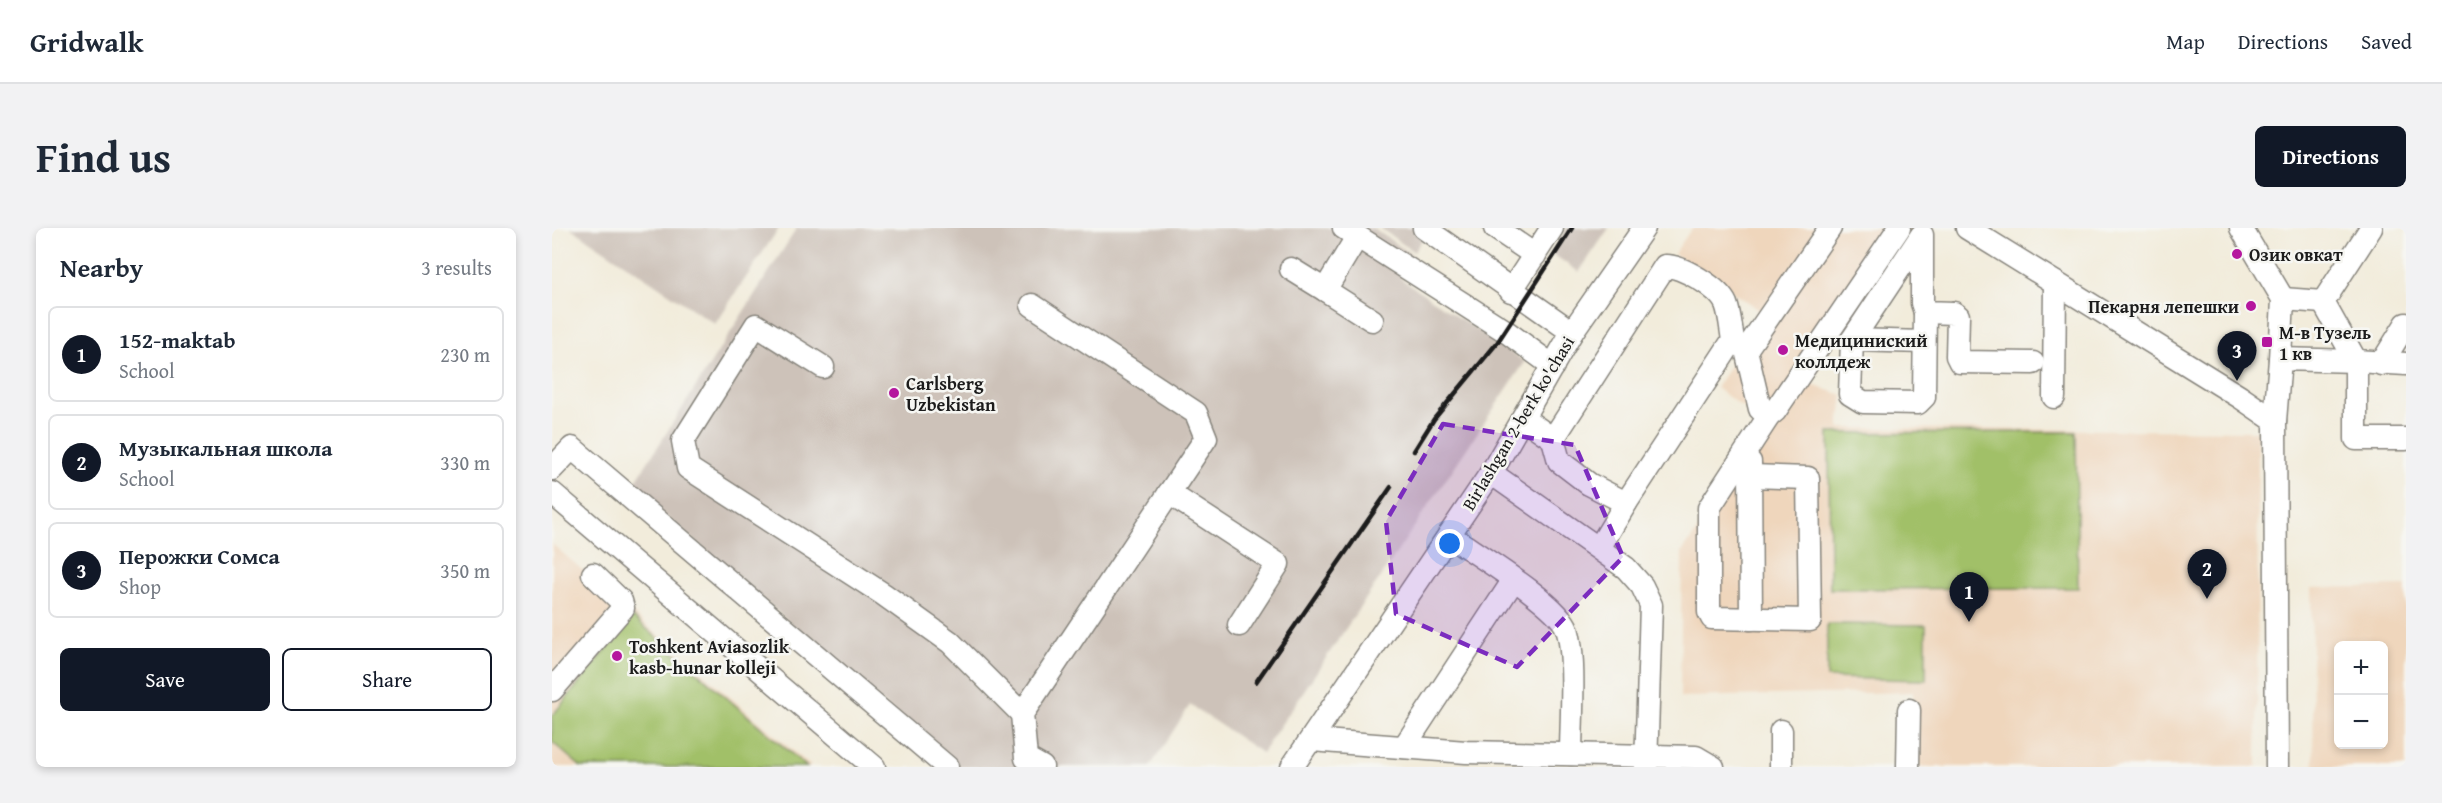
<!DOCTYPE html>
<html lang="en">
<head>
<meta charset="utf-8">
<style>
  :root { --surface:#fff; --page:#f2f2f3; --text:#1f2937; --muted:#747a83; --line:#e0e1e3; --accent:#111827 }
  body { margin:0; font-family:"Gentium Book Plus",serif; background:var(--page); color:var(--text) }
  .controls { position:absolute; right:18px; bottom:18px; display:grid; overflow:hidden; border-radius:9px; box-shadow:0 3px 9px #0003 }
  .controls button { width:54px; height:54px; display:grid; place-items:center; padding:0; border:0; border-bottom:2px solid var(--line); background:var(--surface); color:var(--text); font:30px sans-serif }
  .you { position:absolute; left:898px; top:316px; width:21px; height:21px; margin:-15px; border:4px solid #fff; border-radius:50%; background:#1a73e8; box-shadow:0 0 0 9px #1a73e833 }
  .badge { display:grid; place-items:center; width:39px; height:39px; border-radius:50%; background:var(--accent); color:#fff; font-size:20px; font-weight:700 }
  .pin { position:absolute; translate:-50% -50px; filter:drop-shadow(0 2px 3px #0008) }
  .pin::after { content:''; position:absolute; top:32px; width:21px; height:18px; background:inherit; clip-path:polygon(0 0,100% 0,50% 100%) }
  .list { margin:0; padding:0; list-style:none }
  h2 { display:flex; justify-content:space-between; align-items:center; height:78px; margin:0; padding:0 24px; font-size:26px }
  h2 small { font-size:20px; font-weight:400; color:var(--muted) }
  .list li { display:grid; grid-template-columns:39px 1fr auto; gap:18px; align-items:center; box-sizing:border-box; height:96px; margin:0 12px 12px; padding:0 12px; border:2px solid var(--line); border-radius:9px }
  .list b { display:block; font-size:22px; white-space:nowrap }
  .list p { margin:0; font-size:20px; white-space:nowrap; color:var(--muted) }
  .list em { font-size:20px; font-style:normal; color:var(--muted) }
  .actions { display:flex; gap:12px; padding:18px 24px }
  .actions a { flex:1; padding:14px 0; border:2px solid var(--accent); border-radius:9px; text-align:center; font-size:21px; color:var(--accent) }
  .actions .main { background:var(--accent); color:#fff }
  .map { position:relative; flex:none; width:1854px; height:539px; overflow:hidden; border-radius:9px }
  header { display:flex; align-items:center; gap:36px; box-sizing:border-box; height:84px; padding:0 30px; background:var(--surface); border-bottom:2px solid var(--line) }
  header strong { font-size:28px }
  nav { display:flex; gap:33px; margin-inline-start:auto; font-size:21px }
  .intro { display:flex; align-items:center; justify-content:space-between; box-sizing:border-box; height:144px; padding:0 36px }
  h1 { margin:0; font-size:42px }
  .button { padding:15px 27px; border-radius:9px; background:var(--accent); color:#fff; font-size:21px; font-weight:700 }
  main { display:flex; gap:36px; padding:0 36px }
  aside { flex:1; background:var(--surface); border-radius:9px; box-shadow:0 3px 9px #0003 }
  .map>svg:first-child { display:block }
  .built { fill:#efd6bc; fill-rule:evenodd }
  .industrial { fill:#cdc2b9 }
  .green { fill:#a1c067; stroke:#5e6e42; stroke-width:1.5 }
  .lines { fill:none; stroke-linecap:round; stroke-linejoin:round }
  .minor-casing { stroke:#87847c; stroke-width:25 }
  .minor { stroke:#fff; stroke-width:22 }
  .rail { stroke:#1c1c1c; stroke-width:4.5 }
  .marked { fill:#7b2cbf; fill-opacity:0.2; stroke:#7b2cbf; stroke-width:4.5; stroke-dasharray:12 8; stroke-linejoin:round }
  .poi-dot { fill:#b5179e; stroke:#f6f6f2; stroke-width:2 }
  .labels { text-anchor:middle; dominant-baseline:central; stroke-width:5; stroke-linejoin:round; paint-order:stroke }
  .poi-label { font-size:18px; font-weight:bold; fill:#1c1c1c; stroke:#f6f6f2; text-anchor:start }
  .street-label { font-size:18px; fill:#1c1c1c; stroke:#f6f6f2 }
</style>
</head>
<body>
<header>
<strong>Gridwalk</strong>
<nav><a>Map</a><a>Directions</a><a>Saved</a></nav>
</header>
<div class="intro"><h1>Find us</h1><a class="button">Directions</a></div>
<main>
<aside>
<h2>Nearby<small>3 results</small></h2>
<ul class="list">
<li><span class="badge">1</span><div><b>152-maktab</b><p>School</p></div><em>230 m</em></li>
<li><span class="badge">2</span><div><b>Музыкальная школа</b><p>School</p></div><em>330 m</em></li>
<li><span class="badge">3</span><div><b>Перожки Сомса</b><p>Shop</p></div><em>350 m</em></li>
</ul>
<div class="actions"><a class="main">Save</a><a>Share</a></div>
</aside>
<div class="map">
<svg width="1854" height="539" viewBox="0 0 1854 539">
  <rect width="100%" height="100%" fill="#f6f6f2"/>
  <filter id="ink" filterUnits="userSpaceOnUse"><feTurbulence type="fractalNoise" baseFrequency=".0167" numOctaves="2"/><feDisplacementMap in="SourceGraphic" scale="12" xChannelSelector="R" yChannelSelector="G"/><feConvolveMatrix kernelMatrix="1 2 1 2 8 2 1 2 1" color-interpolation-filters="sRGB"/></filter>
  <filter id="wash" filterUnits="userSpaceOnUse"><feTurbulence type="fractalNoise" baseFrequency=".008" numOctaves="4" result="noise"/><feDisplacementMap in="SourceGraphic" scale="24" xChannelSelector="R" yChannelSelector="G"/><feGaussianBlur stdDeviation="1.35" result="paint"/><feColorMatrix in="noise" values="0 0 0 0 0 0 0 0 0 0 0 0 0 0 0 0 0 1.4 0 .05"/><feComposite in="paint" operator="in"/></filter>
  <g filter="url(#wash)">
    <rect width="100%" height="100%" fill="#f2ecdb"/>
    <g class="built">
      <polygon points="1140,0 1365,0 1217,198 1164,160 1212,85 1122,26"/>
      <polygon points="1251,154 1291,167 1287,200 1706,203 1705,539 1360,539 1361,464 1128,469 1130,324"/>
      <polygon points="0,316 260,539 0,539"/>
      <path d="M 1854,358 L 1854,539 L 1762,539 L 1759,360 ZM 1786,418 L 1832,418 L 1832,516 L 1786,516 Z"/>
    </g>
    <g class="industrial">
      <polygon points="19,0 227,0 163,96"/>
      <polygon points="245,0 821,0 862,28 848,50 973,134 710,525 638,477 598,539 406,539 80,259"/>
      <polygon points="828,0 877,0 862,24"/>
      <polygon points="1014,0 1057,0 1027,44 999,25"/>
    </g>
    <g class="green">
      <polygon points="1524,204 1526,360 1278,361 1277,205"/>
      <polygon points="81,389 255,539 29,539 0,514 0,488"/>
      <polygon points="1275,396 1374,397 1374,452 1275,450"/>
    </g>
  </g>
  <g filter="url(#ink)">
    <g class="lines">
      <defs>
        <g id="minor">
          <polyline points="792,0 952,102 1001,138"/>
          <polyline points="872,0 1020,104"/>
          <polyline points="943,0 983,27"/>
          <polyline points="1278,0 1194,122 1208,181 1217,188 1223,183 1347,0"/>
          <polyline points="1415,0 1688,169 1723,193 1725,539"/>
          <polyline points="1689,0 1731,71 1728,131"/>
          <polyline points="1370,7 1370,75 1373,84 1402,85 1406,88 1405,128 1408,134 1481,135"/>
          <polyline points="1369,8 1300,112 1298,166 1311,174 1366,175 1372,169 1373,84"/>
          <polyline points="805,9 773,62 820,92"/>
          <polyline points="739,41 773,62"/>
          <polyline points="959,63 1000,0"/>
          <polyline points="1731,71 1771,74 1819,0"/>
          <polyline points="1771,74 1804,133 1854,136"/>
          <polyline points="480,77 644,185 654,210 470,486 474,530 490,539"/>
          <polyline points="1300,112 1372,114"/>
          <polyline points="1829,136 1854,96"/>
          <polyline points="271,139 204,97 131,213 136,240 331,366 398,414 470,486"/>
          <polyline points="1502,169 1503,55"/>
          <polyline points="971,190 1001,211 1007,233 1037,256 1074,275 1047,320"/>
          <polyline points="1723,193 1728,131 1804,133 1804,211 1854,211"/>
          <path d="M 1001,211 L 1113,38 C 1129,37 1167,60 1174,76 C 1178,86 1179,101 1181,112 L 1074,275"/>
          <polyline points="1198,234 1199,391"/>
          <polyline points="0,241 20,220 395,539"/>
          <polyline points="939,245 1074,340 1090,358 1099,377 1094,539"/>
          <polyline points="1200,248 1256,250 1258,392 1160,390 1157,384 1157,280 1217,188"/>
          <polyline points="0,265 322,539"/>
          <polyline points="617,265 726,336 687,397"/>
          <path d="M 897,307 C 922,325 1007,376 1015,401 C 1024,427 1019,496 1019,526"/>
          <polyline points="0,462 71,380 69,373 41,346"/>
          <polyline points="1229,503 1229,539"/>
          <polyline points="759,512 914,524 1144,529 1161,539"/>
          <polyline points="852,519 961,353"/>
          <polyline points="740,539 939,245 1020,104 1092,0"/>
          <polyline points="1356,539 1357,482"/>
        </g>
      </defs>
      <use href="#minor" class="minor-casing"/>
      <use href="#minor" class="minor"/>
      <g class="rail">
        <polyline points="862,223 882,191 945,115 1020,0"/>
        <polyline points="704,454 839,259"/>
      </g>
    </g>
  </g>
  <path class="marked" d="M 891,196 L 1023,217 L 1071,329 L 965,439 L 844,386 L 834,293 Z"/>
  <g class="poi-dot">
    <circle cx="1685" cy="26" r="6"/>
    <circle cx="1699" cy="78" r="6"/>
    <rect x="1709" y="108" width="12" height="12" rx="3"/>
    <circle cx="1231" cy="122" r="6"/>
    <circle cx="342" cy="165" r="6"/>
    <circle cx="65" cy="428" r="6"/>
  </g>
  <g class="labels">
    <g class="poi-label">
      <text x="1697" y="26">Озик овкат</text>
      <text x="1687" y="78" text-anchor="end">Пекарня лепешки</text>
      <text x="1727" y="104">М-в Тузель<tspan x="1727" dy="21">1 кв</tspan></text>
      <text x="1243" y="112">Медициниский<tspan x="1243" dy="21">коллдеж</tspan></text>
      <text x="354" y="155">Carlsberg<tspan x="354" dy="21">Uzbekistan</tspan></text>
      <text x="77" y="418">Toshkent Aviasozlik<tspan x="77" dy="21">kasb-hunar kolleji</tspan></text>
    </g>
    <g class="street-label">
      <text transform="translate(966 195) rotate(-59)">Birlashgan 2-berk ko'chasi</text>
    </g>
  </g>
</svg>
<div class="controls">
<button>+</button>
<button>−</button>
</div>
<div class="you"></div>
<div class="pin badge" style="left:1417px;top:394px">1</div>
<div class="pin badge" style="left:1655px;top:371px">2</div>
<div class="pin badge" style="left:1685px;top:153px">3</div>
</div>
</main>
</body>
</html>
